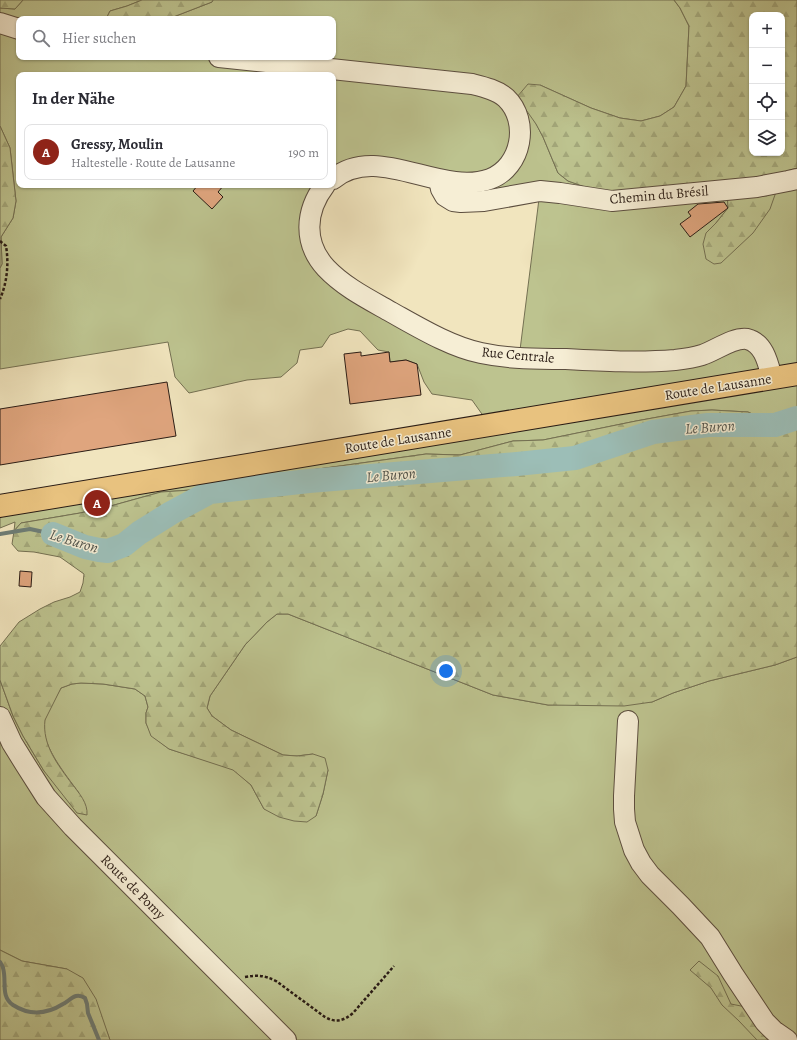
<!DOCTYPE html>
<html lang="de">
<head>
<meta charset="utf-8">
<style>
  :root { --surface:#fff; --page:#f7f7f7; --text:#2b2b33; --muted:#7c7c81; --line:#e1e1e2; --accent:#8f2418 }
  body { margin:0; font-family:Alegreya,serif; background:var(--page); color:var(--text) }
  .controls { position:absolute; right:12px; top:12px; display:grid; overflow:hidden; border-radius:8px; box-shadow:0 1px 3px #0004 }
  .controls button { width:36px; height:36px; display:grid; place-items:center; padding:0; border:0; border-bottom:1px solid var(--line); background:var(--surface); color:var(--text); font:20px sans-serif }
  .you { position:absolute; left:446px; top:671px; width:14px; height:14px; margin:-10px; border:3px solid #fff; border-radius:50%; background:#1a73e8; box-shadow:0 0 0 6px #1a73e833 }
  .badge { display:grid; place-items:center; width:26px; height:26px; border-radius:50%; background:var(--accent); color:#fff; font-size:13px; font-weight:700 }
  .pin { position:absolute; translate:-50% -50%; border:2px solid #fff; box-shadow:0 1px 4px #0006 }
  .list { margin:0; padding:0; list-style:none }
  h2 { display:flex; justify-content:space-between; align-items:center; height:52px; margin:0; padding:0 16px; font-size:17px }
  h2 small { font-size:13px; font-weight:400; color:var(--muted) }
  .list li { display:grid; grid-template-columns:26px 1fr auto; gap:12px; align-items:center; box-sizing:border-box; height:56px; margin:0 8px 8px; padding:0 8px; border:1px solid var(--line); border-radius:8px }
  .list b { display:block; font-size:15px; white-space:nowrap }
  .list p { margin:0; font-size:13px; white-space:nowrap; color:var(--muted) }
  .list em { font-size:13px; font-style:normal; color:var(--muted) }
  .icon { flex:none; width:22px; height:22px; fill:none; stroke:currentColor; stroke-width:2; stroke-linecap:round; stroke-linejoin:round }
  .map { position:relative; flex:none; width:797px; height:1040px; overflow:hidden }
  .search { position:absolute; background:var(--surface); box-shadow:0 1px 3px #0004; left:16px; top:16px; width:320px; height:44px; display:flex; align-items:center; gap:10px; box-sizing:border-box; padding:0 14px; border-radius:8px; color:var(--muted); font-size:15px }
  .panel { position:absolute; background:var(--surface); box-shadow:0 1px 3px #0004; left:16px; top:72px; width:320px; height:116px; border-radius:8px }
  .map>svg:first-child { display:block }
  .green { fill:#bdc38f; stroke:#747052; fill-rule:evenodd }
  .forest { fill:url(#forest-firs); stroke:#747052; fill-rule:evenodd }
  .lines { fill:none; stroke-linecap:round; stroke-linejoin:round }
  .stream { stroke:#6e7d76; stroke-width:4 }
  .river { stroke:#9cbeb7; stroke-width:24 }
  .building { fill:#dfa57e; stroke:#2a1c15 }
  .minor-casing { stroke:#5c4e3f; stroke-width:22 }
  .major-casing { stroke:#2a1c15; stroke-width:24 }
  .path { stroke:#2a1c15; stroke-width:2.5; stroke-dasharray:3 2; stroke-linecap:butt }
  .minor { stroke:#f6eed5; stroke-width:20 }
  .major { stroke:#e8c27f; stroke-width:22 }
  .labels { text-anchor:middle; dominant-baseline:central; stroke-width:3; stroke-linejoin:round; paint-order:stroke }
  .street-label { font-size:14px; fill:#2a1c15; stroke:#f6eed5 }
  .water-label { font-size:15px; font-style:italic; fill:#52554e; stroke:#f6eed5 }
</style>
</head>
<body>
<div class="map">
<svg width="797" height="1040" viewBox="0 0 797 1040">
  <defs>
    <pattern id="forest-firs" width="22" height="20" patternUnits="userSpaceOnUse"><rect width="22" height="20" fill="#bdc38f"/><path d="M5 1l3.5 6h-7zM16 11l3.5 6h-7z" fill="#a3a77a"/></pattern>
  </defs>
  <rect width="100%" height="100%" fill="#f1e5be"/>
  <filter id="stains"><feTurbulence type="fractalNoise" baseFrequency=".005" numOctaves="4"/><feColorMatrix values="0 0 0 0 .2 0 0 0 0 .09 0 0 0 0 .02 0 0 0 .5 -.17"/></filter>
  <radialGradient id="worn" r=".72"><stop offset=".6" stop-color="#630" stop-opacity="0"/><stop offset="1" stop-color="#630" stop-opacity=".3"/></radialGradient>
  <g class="green">
    <path d="M 23,0 L 142,0 L 127,6 L 110,11 L 106,19 L 19,19 L 19,57 L 333,57 L 333,19 L 168,19 L 212,2 L 213,0 L 674,0 L 680,8 L 689,26 L 686,86 L 674,107 L 660,116 L 641,121 L 620,118 L 591,108 L 540,85 L 534,120 L 543,137 L 558,173 L 568,181 L 588,188 L 727,190 L 728,208 L 716,223 L 706,233 L 783,172 L 797,168 L 797,418 L 775,425 L 748,412 L 712,410 L 691,411 L 636,421 L 543,440 L 513,441 L 460,455 L 426,454 L 311,470 L 251,479 L 234,483 L 221,488 L 161,492 L 107,507 L 80,513 L 21,523 L 14,531 L 15,522 L 0,528 L 0,506 L 489,424 L 472,400 L 432,394 L 424,382 L 417,364 L 406,360 L 390,362 L 389,352 L 378,350 L 360,331 L 348,329 L 330,335 L 322,347 L 300,350 L 297,363 L 281,377 L 247,380 L 189,393 L 175,377 L 168,342 L 0,369 L 0,268 L 2,264 L 1,237 L 13,218 L 16,201 L 10,148 L 0,126 L 0,8 L 15,9 ZM 19,75 L 333,75 L 333,179 L 398,170 L 441,189 L 516,196 L 540,191 L 519,358 L 408,321 L 314,251 L 325,185 L 19,185 Z"/>
    <path d="M 277,614 L 288,614 L 493,695 L 548,705 L 652,702 L 673,693 L 709,681 L 775,665 L 797,657 L 797,1040 L 110,1040 L 107,1032 L 67,969 L 22,961 L 0,950 L 0,680 L 13,716 L 23,736 L 44,771 L 79,793 C 67,776 37,741 45,719 C 49,708 56,698 61,688 L 72,684 L 81,683 L 103,684 L 135,689 L 145,696 L 148,707 L 146,713 L 146,723 L 152,736 L 169,749 L 233,769 L 251,785 L 264,809 L 316,816 L 323,794 L 328,770 L 313,754 L 297,756 L 283,755 L 231,730 L 212,716 L 207,708 L 210,696 L 245,645 L 267,622 Z"/>
  </g>
  <g class="forest">
    <polygon points="0,0 23,0 15,9 0,8"/>
    <polygon points="142,0 213,0 212,2 168,19 106,19 110,11 127,6"/>
    <path d="M 674,0 L 797,0 L 797,168 L 783,172 L 770,209 L 753,233 L 721,263 L 714,264 L 706,259 L 703,244 L 706,233 L 716,223 L 728,208 L 727,190 L 608,192 L 588,188 L 568,181 L 558,173 L 543,137 L 536,124 L 517,97 L 528,84 L 540,85 L 591,108 L 620,118 L 641,121 L 660,116 L 674,107 L 686,86 L 689,26 L 680,8 ZM 752,15 L 782,15 L 782,153 L 752,153 Z"/>
    <polygon points="0,126 10,148 16,201 13,218 1,237 2,264 0,268"/>
    <path d="M 712,410 L 748,412 L 775,425 L 797,418 L 797,657 L 775,665 L 709,681 L 673,693 L 652,702 L 624,706 L 548,705 L 493,695 L 288,614 L 277,614 L 267,622 L 245,645 L 210,696 L 207,708 L 212,716 L 231,730 L 283,755 L 297,756 L 313,754 L 325,758 L 328,770 L 323,794 L 316,816 L 307,822 L 294,821 L 279,817 L 264,809 L 251,785 L 233,770 L 169,749 L 151,736 L 146,723 L 146,713 L 148,707 L 145,696 L 135,689 L 103,684 L 81,683 L 72,684 L 61,688 L 45,720 C 42,745 58,765 72,784 C 79,793 88,803 87,815 L 77,813 L 44,771 L 23,736 L 13,716 L 0,680 L 0,646 L 19,622 L 40,609 L 54,602 L 70,597 L 80,592 L 83,583 L 84,574 L 60,557 L 34,552 L 18,551 L 12,544 L 14,531 L 21,523 L 80,513 L 107,507 L 161,492 L 221,488 L 234,483 L 251,479 L 311,470 L 426,454 L 460,455 L 513,441 L 543,440 L 636,421 L 691,411 Z"/>
    <polygon points="0,950 22,961 67,969 83,978 96,999 110,1040 0,1040"/>
    <polygon points="699,961 718,976 731,1004 756,1009 787,1040 757,1040 739,1021 722,1005 711,988 690,970"/>
  </g>
  <g class="lines">
    <g class="stream">
      <polyline points="0,534 30,529 53,534"/>
      <path d="M 0,962 C 1,964 3,966 3,968 C 7,981 0,996 13,1005 C 30,1016 47,1014 63,1004 C 67,1002 72,997 76,996 C 80,995 82,996 85,998 L 87,1004 L 88,1013 L 99,1040"/>
    </g>
    <polyline class="river" points="53,534 85,547 99,550 108,551 124,545 139,533 171,513 210,492 309,481 517,464 575,458 653,432 708,425 775,425 797,418"/>
  </g>
  <g class="building">
    <polygon points="198,185 224,185 218,192 223,197 212,209 193,191"/>
    <polygon points="724,202 728,208 690,237 680,224 691,216 688,212 698,204"/>
    <polygon points="361,352 361,356 389,352 390,362 406,360 417,364 421,395 350,404 344,354"/>
    <polygon points="167,382 176,436 0,465 0,409"/>
    <polygon points="20,571 32,572 31,587 19,586"/>
  </g>
  <g class="lines">
    <defs>
      <g id="minor">
        <polyline points="0,23 19,29"/>
        <path d="M 219,57 L 472,84 C 484,87 497,90 506,98 C 530,121 522,167 490,179 C 440,197 377,142 333,179"/>
        <polyline points="439,180 441,189 445,196 453,201 461,202 484,201 540,191 560,193 612,201 757,187 788,181 797,179"/>
        <path d="M 325,185 C 305,211 303,243 326,268 C 344,287 368,299 391,312 C 418,327 451,347 481,353 C 509,359 538,359 566,359 C 602,361 639,363 675,360 C 684,359 693,358 702,355 C 715,351 733,337 747,339 C 764,343 768,363 772,378"/>
        <polyline points="0,717 12,743 25,764 46,797 73,827 286,1040"/>
        <polyline points="628,721 624,796 624,809 625,822 634,850 641,863 650,875 681,906 710,937 733,974 765,1022 774,1031 787,1040"/>
      </g>
      <polyline id="major" points="0,506 797,374"/>
    </defs>
    <use href="#minor" class="minor-casing"/>
    <use href="#major" class="major-casing"/>
    <g class="path">
      <path d="M 0,241 L 6,246 C 9,264 7,283 0,299"/>
      <path d="M 245,977 C 257,975 264,975 276,981 L 325,1017 C 335,1023 344,1021 353,1013 L 394,966"/>
    </g>
    <use href="#minor" class="minor"/>
    <use href="#major" class="major"/>
  </g>
  <g class="labels">
    <g class="street-label">
      <text transform="translate(659 195) rotate(-5)">Chemin du Brésil</text>
      <text transform="translate(518 355) rotate(5)">Rue Centrale</text>
      <text transform="translate(718 387) rotate(-9)">Route de Lausanne</text>
      <text transform="translate(398 440) rotate(-9)">Route de Lausanne</text>
      <text transform="translate(133 887) rotate(45)">Route de Pomy</text>
    </g>
    <g class="water-label">
      <text transform="translate(710 427) rotate(-4)">Le Buron</text>
      <text transform="translate(391 475) rotate(-5)">Le Buron</text>
      <text transform="translate(74 541) rotate(17)">Le Buron</text>
    </g>
  </g>
  <rect width="100%" height="100%" filter="url(#stains)"/>
  <rect width="100%" height="100%" fill="url(#worn)"/>
</svg>
<div class="controls">
<button>+</button>
<button>−</button>
<button><svg class="icon" aria-label="locate" viewBox="0 0 24 24"><circle cx="12" cy="12" r="6"/><path d="M12 2v4M12 18v4M2 12h4M18 12h4"/></svg></button>
<button><svg class="icon" aria-label="layers" viewBox="0 0 24 24"><path d="M12 4l9 5-9 5-9-5zM3 14l9 5 9-5"/></svg></button>
</div>
<div class="you"></div>
<div class="pin badge" style="left:97px;top:503px">A</div>
<div class="search"><svg class="icon" aria-label="search" viewBox="0 0 24 24"><circle cx="10" cy="10" r="6"/><path d="M15 15l6 6"/></svg>Hier suchen</div>
<section class="panel">
<h2>In der Nähe<small></small></h2>
<ul class="list">
<li><span class="badge">A</span><div><b>Gressy, Moulin</b><p>Haltestelle · Route de Lausanne</p></div><em>190 m</em></li>
</ul>
</section>
</div>
</body>
</html>
